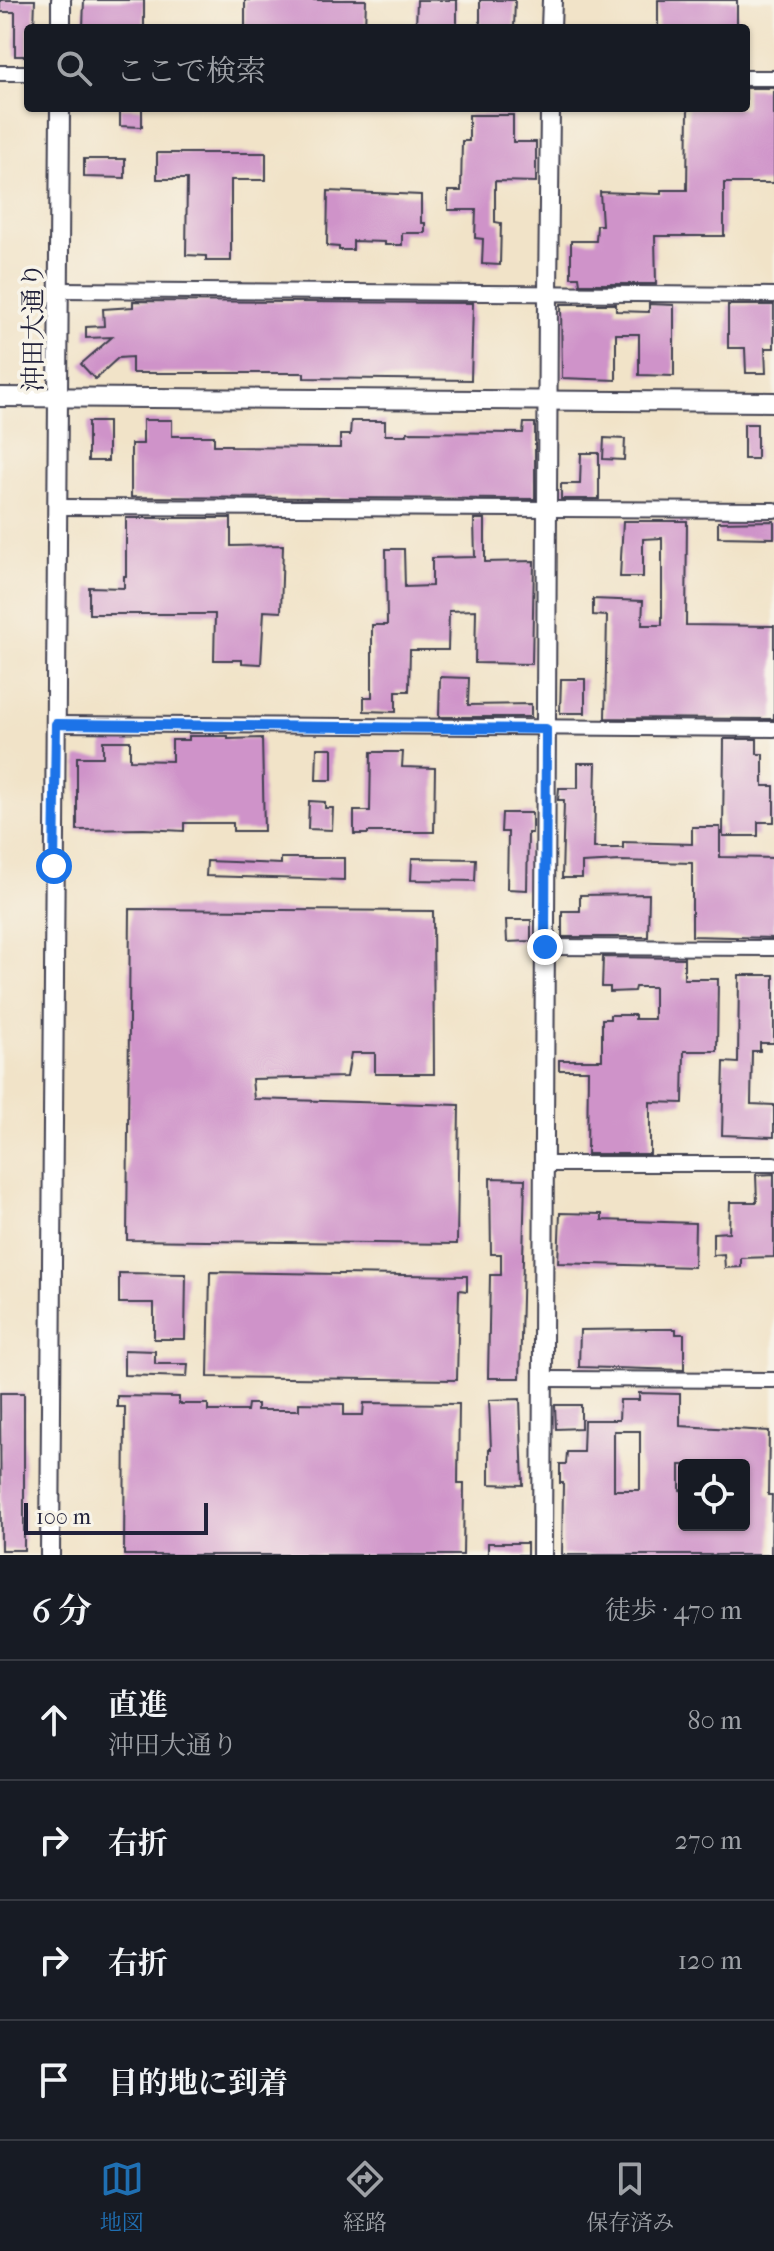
<!DOCTYPE html>
<html lang="ja">
<head>
<meta charset="utf-8">
<style>
  :root { --surface:#171b24; --page:#20242c; --text:#f1f3f6; --muted:#9ea1a6; --line:#363941; --accent:#1f6fb2 }
  body { margin:0; font-family:"IM FELL French Canon","Noto Serif JP",serif; background:var(--page); color:var(--text) }
  .controls { position:absolute; right:24px; bottom:24px; display:grid; overflow:hidden; border-radius:8px; box-shadow:0 2px 6px #0004 }
  .controls button { width:72px; height:72px; display:grid; place-items:center; padding:0; border:0; border-bottom:2px solid var(--line); background:var(--surface); color:var(--text); font:40px sans-serif }
  .scale { position:absolute; left:24px; bottom:20px; width:184px; box-sizing:border-box; padding-left:8px; border:4px solid #22223b; border-top:0; font-size:22px; line-height:28px; white-space:nowrap; color:#22223b; -webkit-text-stroke:6px #f7f3e8; paint-order:stroke }
  .stop { position:absolute; width:24px; height:24px; margin:-18px; border:6px solid #1a73e8; border-radius:50%; background:#fff }
  .stop.end { background:#1a73e8; border-color:#fff; box-shadow:0 2px 8px #0008 }
  .list { margin:0; padding:0; list-style:none }
  h2 { display:flex; justify-content:space-between; align-items:center; height:104px; margin:0; padding:0 32px; font-size:34px }
  h2 small { font-size:26px; font-weight:400; color:var(--muted) }
  .list li { display:grid; grid-template-columns:52px 1fr auto; gap:24px; align-items:center; box-sizing:border-box; height:120px; padding:0 32px; border-top:2px solid var(--line) }
  .list b { display:block; font-size:30px; white-space:nowrap }
  .list p { margin:0; font-size:26px; white-space:nowrap; color:var(--muted) }
  .list em { font-size:26px; font-style:normal; color:var(--muted) }
  .icon { flex:none; width:44px; height:44px; fill:none; stroke:currentColor; stroke-width:2; stroke-linecap:round; stroke-linejoin:round }
  .map { position:relative; flex:none; width:774px; height:1555px; overflow:hidden }
  .search { position:absolute; background:var(--surface); box-shadow:0 2px 6px #0004; left:24px; right:24px; top:24px; height:88px; display:flex; align-items:center; gap:20px; box-sizing:border-box; padding:0 28px; border-radius:8px; color:var(--muted); font-size:30px }
  .sheet { height:584px; background:var(--surface) }
  nav { display:flex; justify-content:space-around; align-items:center; box-sizing:border-box; height:112px; border-top:2px solid var(--line); background:var(--surface); font-size:22px; color:var(--muted) }
  nav a { display:grid; justify-items:center; gap:4px }
  nav .on { color:var(--accent) }
  .map>svg:first-child { display:block }
  .building { fill:#cf93c9; fill-rule:evenodd }
  .lines { fill:none; stroke-linecap:round; stroke-linejoin:round }
  .minor-casing { stroke:#413f50; stroke-width:18 }
  .tertiary-casing { stroke:#413f50; stroke-width:22 }
  .minor { stroke:#fff; stroke-width:14 }
  .tertiary { stroke:#fff; stroke-width:18 }
  .route { stroke:#1a73e8; stroke-width:10 }
  .labels { text-anchor:middle; dominant-baseline:central; stroke-width:7; stroke-linejoin:round; paint-order:stroke }
  .street-label { font-size:26px; fill:#22223b; stroke:#f7f3e8 }
</style>
</head>
<body>
<div class="map">
<svg width="774" height="1555" viewBox="0 0 774 1555">
  <rect width="100%" height="100%" fill="#f7f3e8"/>
  <filter id="ink" filterUnits="userSpaceOnUse"><feTurbulence type="fractalNoise" baseFrequency=".0125" numOctaves="2"/><feDisplacementMap in="SourceGraphic" scale="16" xChannelSelector="R" yChannelSelector="G"/><feConvolveMatrix kernelMatrix="1 2 1 2 8 2 1 2 1" color-interpolation-filters="sRGB"/></filter>
  <filter id="wash" filterUnits="userSpaceOnUse"><feTurbulence type="fractalNoise" baseFrequency=".006" numOctaves="4" result="noise"/><feDisplacementMap in="SourceGraphic" scale="32" xChannelSelector="R" yChannelSelector="G"/><feGaussianBlur stdDeviation="1.8" result="paint"/><feColorMatrix in="noise" values="0 0 0 0 0 0 0 0 0 0 0 0 0 0 0 0 0 1.4 0 .05"/><feComposite in="paint" operator="in"/></filter>
  <g filter="url(#wash)">
    <rect width="100%" height="100%" fill="#f1e3c8"/>
    <g id="blocks">
      <g class="building">
        <polygon points="0,0 35,0 34,28 28,28 28,56 15,56 15,12 0,12"/>
        <polygon points="84,0 144,0 144,28 83,28"/>
        <polygon points="245,0 366,0 365,28 245,28"/>
        <polygon points="417,0 457,0 457,28 416,28"/>
        <polygon points="480,0 515,0 514,28 480,28"/>
        <rect x="658" y="0" width="79" height="28"/>
        <polygon points="746,88 774,88 774,183 724,183 724,236 655,236 656,284 580,284 579,277 571,277 571,241 596,241 597,225 602,225 600,192 661,194 661,190 687,190 688,108 746,108"/>
        <polygon points="120,108 142,108 142,127 120,126"/>
        <polygon points="469,115 513,115 513,142 536,142 536,182 495,181 495,222 501,223 500,265 482,264 483,239 475,238 476,210 448,210 448,191 461,191 462,141 469,141"/>
        <polygon points="157,153 266,153 266,180 231,180 231,261 206,261 206,256 186,255 187,179 157,179"/>
        <polygon points="84,159 125,159 125,178 84,177"/>
        <polygon points="328,191 421,195 421,223 425,223 425,233 402,233 402,245 385,245 385,242 353,241 353,250 339,250 339,247 327,246"/>
        <polygon points="133,301 473,303 471,380 304,378 304,373 132,373 132,357 118,358 95,379 81,364 112,337 86,338 86,327 104,326 103,309 133,307"/>
        <polygon points="561,304 616,304 616,311 649,312 649,304 674,305 674,376 639,375 639,334 616,334 616,380 562,378"/>
        <polygon points="728,305 774,305 774,348 765,348 766,373 746,373 745,348 728,348"/>
        <polygon points="143,420 172,420 172,436 214,436 214,445 231,445 231,447 340,448 340,435 350,435 351,421 385,421 385,435 407,435 407,432 523,433 524,423 535,423 535,499 131,497 131,444 143,444"/>
        <rect x="88" y="422" width="20" height="39"/>
        <rect x="744" y="424" width="13" height="35"/>
        <polygon points="604,438 625,439 624,460 603,459"/>
        <polygon points="581,453 599,453 599,499 561,499 561,484 580,484"/>
        <polygon points="126,518 231,518 231,546 283,545 281,612 264,611 261,664 242,663 242,660 214,660 215,614 89,614 89,587 124,588 124,576 126,576"/>
        <polygon points="474,519 485,519 485,562 534,561 532,664 475,663 476,610 449,611 448,650 410,650 409,691 396,691 396,712 364,711 364,697 372,697 372,625 387,625 386,549 404,549 405,587 432,586 432,558 475,557"/>
        <polygon points="623,521 687,521 686,625 774,626 774,719 605,718 607,616 593,615 593,599 643,601 642,625 662,625 662,538 643,539 643,577 620,577"/>
        <polygon points="774,521 774,538 718,537 718,522"/>
        <polygon points="440,677 469,678 468,705 531,704 531,717 439,717"/>
        <polygon points="561,679 585,679 585,713 560,713"/>
        <polygon points="189,736 228,736 228,739 262,738 264,831 233,831 233,823 184,823 184,831 144,829 77,830 77,757 103,757 103,741 130,741 130,760 172,761 172,740 189,740"/>
        <polygon points="724,739 757,739 757,754 763,754 763,786 774,786 774,822 758,822 758,836 723,836"/>
        <polygon points="317,748 332,748 332,780 316,780"/>
        <polygon points="371,752 403,752 402,767 435,768 434,832 368,832 368,834 354,834 354,811 370,811"/>
        <polygon points="578,763 596,763 594,848 623,848 623,842 692,844 692,827 720,827 720,857 774,858 774,938 692,936 692,863 620,861 582,863 582,878 562,878 564,800 558,800 559,788 578,788"/>
        <polygon points="309,801 325,802 325,808 333,808 332,830 308,829"/>
        <polygon points="502,813 532,813 532,833 528,833 527,890 507,889 508,832 501,832"/>
        <polygon points="281,858 344,858 344,880 206,876 207,861 281,864"/>
        <polygon points="412,858 476,859 475,881 411,880"/>
        <polygon points="649,894 648,937 562,937 562,911 580,911 580,895"/>
        <polygon points="130,909 433,911 434,1074 375,1074 375,1053 351,1053 347,1077 252,1079 254,1099 459,1105 457,1244 127,1240"/>
        <polygon points="506,920 531,920 531,941 507,942"/>
        <polygon points="603,957 684,958 684,979 718,979 717,1051 684,1051 683,1103 650,1102 650,1154 587,1154 588,1070 559,1070 559,1060 602,1060 602,1019 610,1019 610,1015 635,1015 635,1019 654,1019 654,987 635,987 634,991 610,992 610,987 602,987"/>
        <polygon points="739,975 774,975 774,1043 760,1043 760,1051 752,1051 751,1104 774,1105 774,1137 722,1135 724,1062 738,1063"/>
        <polygon points="774,1174 774,1257 741,1258 741,1267 725,1268 724,1254 713,1255 713,1233 729,1232 730,1202 757,1202 756,1175"/>
        <polygon points="490,1178 525,1179 520,1378 488,1378 490,1275 501,1275 501,1254 491,1254"/>
        <polygon points="560,1213 602,1214 602,1220 695,1223 694,1267 558,1263"/>
        <polygon points="210,1272 467,1276 467,1291 459,1290 457,1380 208,1377"/>
        <polygon points="119,1273 186,1274 185,1339 154,1339 154,1303 119,1303"/>
        <polygon points="654,1329 676,1329 676,1334 684,1334 684,1370 579,1367 580,1330"/>
        <polygon points="124,1350 155,1351 155,1364 188,1364 187,1377 124,1375"/>
        <polygon points="0,1393 24,1393 24,1550 1,1550"/>
        <path d="M 639,1393 L 680,1394 L 680,1426 L 769,1431 L 768,1495 L 772,1495 L 771,1555 L 562,1555 L 563,1483 L 560,1483 L 560,1464 L 566,1464 L 567,1452 L 583,1452 L 584,1420 L 619,1420 L 620,1400 L 639,1400 ZM 614,1431 L 640,1431 L 640,1490 L 614,1490 ZM 680,1465 L 744,1465 L 744,1525 L 684,1525 L 684,1491 L 680,1490 Z"/>
        <polygon points="117,1396 179,1397 179,1404 208,1404 208,1411 247,1411 248,1404 257,1404 257,1410 299,1410 299,1403 344,1404 344,1415 363,1415 364,1403 459,1404 458,1484 464,1484 463,1555 124,1555 125,1407 117,1407"/>
        <polygon points="520,1399 523,1485 489,1484 489,1449 491,1449 489,1400"/>
        <polygon points="555,1405 581,1405 581,1428 556,1429"/>
        <rect x="488" y="1543" width="39" height="12"/>
      </g>
    </g>
  </g>
  <g filter="url(#ink)">
    <use href="#blocks" fill-opacity="0" stroke="#413f50" stroke-width="2"/>
    <g class="lines">
      <defs>
        <g id="minor">
          <polyline points="0,73 28,73"/>
          <polyline points="746,78 774,78"/>
          <polyline points="59,290 774,295"/>
          <polyline points="58,507 774,510"/>
          <polyline points="56,724 774,729"/>
          <polyline points="545,947 774,948"/>
          <polyline points="544,1164 774,1164"/>
          <polyline points="544,1379 774,1380"/>
        </g>
        <g id="tertiary">
          <polyline points="61,28 61,0"/>
          <polyline points="551,28 552,0"/>
          <polyline points="0,397 774,402"/>
          <polyline points="50,1555 60,108"/>
          <polyline points="542,1555 548,293 550,108"/>
        </g>
      </defs>
      <use href="#minor" class="minor-casing"/>
      <use href="#tertiary" class="tertiary-casing"/>
      <use href="#minor" class="minor"/>
      <use href="#tertiary" class="tertiary"/>
    </g>
  </g>
  <g class="lines" filter="url(#ink)">
    <polyline class="route" points="54,866 56,724 546,729 545,947"/>
  </g>
  <g class="labels">
    <g class="street-label">
      <text transform="translate(33 327) rotate(-90)">沖田大通り</text>
    </g>
  </g>
</svg>
<div class="controls">
<button><svg class="icon" aria-label="locate" viewBox="0 0 24 24"><circle cx="12" cy="12" r="6"/><path d="M12 2v4M12 18v4M2 12h4M18 12h4"/></svg></button>
</div>
<div class="scale">100 m</div>
<div class="stop" style="left:54px;top:866px"></div>
<div class="stop end" style="left:545px;top:947px"></div>
<div class="search"><svg class="icon" aria-label="search" viewBox="0 0 24 24"><circle cx="10" cy="10" r="6"/><path d="M15 15l6 6"/></svg>ここで検索</div>
</div>
<section class="sheet">
<h2>6 分<small>徒歩 · 470 m</small></h2>
<ul class="list">
<li><svg class="icon" aria-label="ahead" viewBox="0 0 24 24"><path d="M12 20V5M6 11l6-6 6 6"/></svg><div><b>直進</b><p>沖田大通り</p></div><em>80 m</em></li>
<li><svg class="icon" aria-label="right" viewBox="0 0 24 24"><path d="M7 20v-9h11M14 6l5 5-5 5"/></svg><div><b>右折</b></div><em>270 m</em></li>
<li><svg class="icon" aria-label="right" viewBox="0 0 24 24"><path d="M7 20v-9h11M14 6l5 5-5 5"/></svg><div><b>右折</b></div><em>120 m</em></li>
<li><svg class="icon" aria-label="arrive" viewBox="0 0 24 24"><path d="M6 21V4h12l-3 4 3 4H6"/></svg><div><b>目的地に到着</b></div></li>
</ul>
</section>
<nav>
<a class="on"><svg class="icon" aria-label="map" viewBox="0 0 24 24"><path d="M3 6l6-2 6 2 6-2v14l-6 2-6-2-6 2zM9 4v14M15 6v14"/></svg>地図</a>
<a><svg class="icon" aria-label="directions" viewBox="0 0 24 24"><path d="M12 3l9 9-9 9-9-9zM9 14v-3h6M13 9l2 2-2 2"/></svg>経路</a>
<a><svg class="icon" aria-label="saved" viewBox="0 0 24 24"><path d="M7 4h10v16l-5-4-5 4z"/></svg>保存済み</a>
</nav>
</body>
</html>
